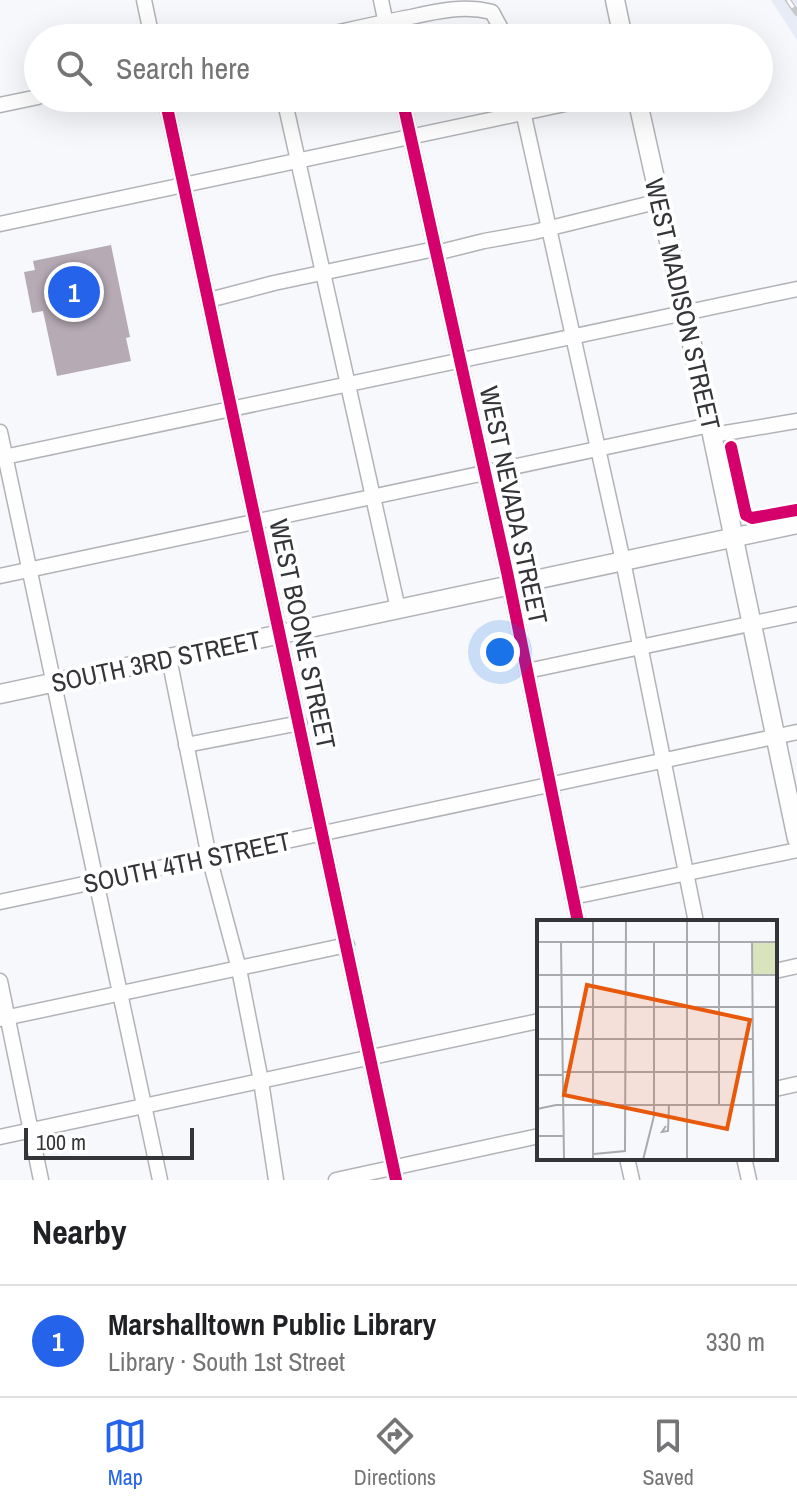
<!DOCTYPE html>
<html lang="en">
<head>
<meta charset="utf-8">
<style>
  :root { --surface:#fff; --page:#f6f6f6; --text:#202124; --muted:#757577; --line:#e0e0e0; --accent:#2563eb }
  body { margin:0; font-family:"Archivo Narrow",sans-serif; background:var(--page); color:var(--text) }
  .scale { position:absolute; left:24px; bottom:20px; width:170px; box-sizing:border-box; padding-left:8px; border:4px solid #343539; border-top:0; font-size:22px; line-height:28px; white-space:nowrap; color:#343539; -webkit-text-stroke:6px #fff; paint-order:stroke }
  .you { position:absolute; left:500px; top:652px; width:28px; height:28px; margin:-20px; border:6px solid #fff; border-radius:50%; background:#1a73e8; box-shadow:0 0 0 12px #1a73e833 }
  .badge { display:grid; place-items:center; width:52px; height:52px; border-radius:50%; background:var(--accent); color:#fff; font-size:26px; font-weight:700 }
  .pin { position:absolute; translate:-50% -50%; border:4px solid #fff; box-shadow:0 2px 8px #0006 }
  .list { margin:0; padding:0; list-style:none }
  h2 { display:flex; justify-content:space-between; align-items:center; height:104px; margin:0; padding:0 32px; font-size:34px }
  h2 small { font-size:26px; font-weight:400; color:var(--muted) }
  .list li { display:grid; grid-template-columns:52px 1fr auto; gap:24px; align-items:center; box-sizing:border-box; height:112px; padding:0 32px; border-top:2px solid var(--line) }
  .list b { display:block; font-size:30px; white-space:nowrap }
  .list p { margin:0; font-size:26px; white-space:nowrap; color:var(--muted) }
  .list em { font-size:26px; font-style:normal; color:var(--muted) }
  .icon { flex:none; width:44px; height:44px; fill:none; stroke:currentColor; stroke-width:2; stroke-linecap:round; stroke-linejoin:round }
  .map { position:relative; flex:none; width:797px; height:1180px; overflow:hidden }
  .search { position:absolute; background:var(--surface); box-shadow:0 8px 32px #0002; left:24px; right:24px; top:24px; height:88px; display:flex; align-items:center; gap:20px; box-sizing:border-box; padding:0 28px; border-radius:44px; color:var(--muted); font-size:30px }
  .sheet { height:216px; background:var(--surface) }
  nav { display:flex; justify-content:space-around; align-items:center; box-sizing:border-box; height:112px; border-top:2px solid var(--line); background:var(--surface); font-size:22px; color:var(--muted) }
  nav a { display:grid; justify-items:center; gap:4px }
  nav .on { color:var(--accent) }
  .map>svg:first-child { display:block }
  .built { fill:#e8ecf7 }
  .building { fill:#b6aab4 }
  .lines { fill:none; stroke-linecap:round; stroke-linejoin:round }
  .minor-casing { stroke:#b2b3b7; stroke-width:17 }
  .major-casing { stroke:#b2b3b7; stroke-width:21 }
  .minor { stroke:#fefeff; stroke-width:14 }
  .major { stroke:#fefeff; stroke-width:18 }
  .rail-casing { stroke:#c7c8c9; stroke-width:6 }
  .rail { stroke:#fff; stroke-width:3; stroke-dasharray:9; stroke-linecap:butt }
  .cycleway-casing { stroke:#fff; stroke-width:17 }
  .cycleway { stroke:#d6006c; stroke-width:12 }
  .labels { text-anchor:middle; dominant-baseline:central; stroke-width:8; stroke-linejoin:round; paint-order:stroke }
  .street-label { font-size:26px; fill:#343539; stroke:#fff }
  .inset-road { fill:none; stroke:#a8aaae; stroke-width:2 }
  .view { fill:#e8590c; fill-opacity:0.15; stroke:#e8590c; stroke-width:4 }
  .inset-edge { fill:none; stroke:#343539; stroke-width:4 }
</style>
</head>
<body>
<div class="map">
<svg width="797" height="1180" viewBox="0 0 797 1180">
  <rect width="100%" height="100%" fill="#f6f8fc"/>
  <polygon class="built" points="771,0 797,0 797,40"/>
  <polygon class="building" points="111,245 130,337 126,338 131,361 57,376 43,311 32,313 24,272 35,270 33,261"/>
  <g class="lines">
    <defs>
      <g id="minor">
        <polyline points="144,0 152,38"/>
        <polyline points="381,0 389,38"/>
        <path d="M 312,38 C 345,31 378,23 411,17 C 438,11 464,5 492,12 L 506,38"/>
        <polyline points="165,98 396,1180"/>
        <polyline points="284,98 398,609"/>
        <polyline points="402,98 507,572 578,922"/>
        <polyline points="520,98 623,561 696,922"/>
        <polyline points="0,105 38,97"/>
        <polyline points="0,224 593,98"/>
        <polyline points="436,253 484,241 534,232 660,201"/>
        <polyline points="209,300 274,283 435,249"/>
        <polyline points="0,432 160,1180"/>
        <polyline points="713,435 797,421"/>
        <polyline points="0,458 797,289"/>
        <polyline points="0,576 710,425"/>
        <polyline points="169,658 209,857 239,969 261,1081 276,1180"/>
        <polyline points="527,671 797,614"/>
        <polyline points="186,745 300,723"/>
        <polyline points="573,897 797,850"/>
        <polyline points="0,902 797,732"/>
        <polyline points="775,971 797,966"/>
        <polyline points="0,981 41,1180"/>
        <polyline points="0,1019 347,945"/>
        <polyline points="775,1089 797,1084"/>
        <polyline points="0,1137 539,1021"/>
        <polyline points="627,1158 632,1180"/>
        <polyline points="744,1158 749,1180"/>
        <polyline points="336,1180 539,1136"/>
      </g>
      <g id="major">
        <polyline points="615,0 623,38"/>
        <polyline points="637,98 710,425 797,839"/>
        <polyline points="0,694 797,524"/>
      </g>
    </defs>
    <use href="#minor" class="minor-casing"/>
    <use href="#major" class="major-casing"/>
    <use href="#minor" class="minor"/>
    <use href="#major" class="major"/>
    <defs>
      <polyline id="rail" points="788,0 797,13"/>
    </defs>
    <use href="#rail" class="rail-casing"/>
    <use href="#rail" class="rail"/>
    <defs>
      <g id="cycleway">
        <polyline points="165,98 396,1180"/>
        <polyline points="402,98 507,572 578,922"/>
        <polyline points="731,447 746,515 752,518 797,510"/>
      </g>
    </defs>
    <use href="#cycleway" class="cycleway-casing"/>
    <use href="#cycleway" class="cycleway"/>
  </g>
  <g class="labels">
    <g class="street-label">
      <text transform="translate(683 304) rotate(77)">WEST MADISON STREET</text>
      <text transform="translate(514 505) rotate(78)">WEST NEVADA STREET</text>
      <text transform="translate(303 634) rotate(78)">WEST BOONE STREET</text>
      <text transform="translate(156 661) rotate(-12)">SOUTH 3RD STREET</text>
      <text transform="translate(187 862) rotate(-12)">SOUTH 4TH STREET</text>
    </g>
  </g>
  <g transform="translate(537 920)">
    <rect width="240" height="240" fill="#f6f8fc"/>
    <path d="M 215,22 L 240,22 L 240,55 L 215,55 Z" fill="#d9e3bc"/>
    <path class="inset-road" d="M 56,0 L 56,240M 182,0 L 182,184M 0,22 L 240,22M 24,22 L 27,240M 215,22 L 217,240M 0,55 L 240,55M 0,87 L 240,87M 0,119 L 215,119M 25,152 L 216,152M 0,155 L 25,155M 0,189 L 19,185 L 240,185M 129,206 L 125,212 L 131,211 L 132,185M 0,216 L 26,216M 57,234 L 88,231 L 89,0M 106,240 L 117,196 L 117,22M 150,240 L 150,0"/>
    <path class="view" d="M 50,65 L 213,100 L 190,209 L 27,175 Z"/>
    <rect width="240" height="240" class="inset-edge"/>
  </g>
</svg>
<div class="scale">100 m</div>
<div class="you"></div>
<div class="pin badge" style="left:74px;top:292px">1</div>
<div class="search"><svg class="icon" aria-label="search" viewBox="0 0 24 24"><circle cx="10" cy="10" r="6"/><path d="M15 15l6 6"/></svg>Search here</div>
</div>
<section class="sheet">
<h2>Nearby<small></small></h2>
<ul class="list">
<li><span class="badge">1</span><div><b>Marshalltown Public Library</b><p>Library · South 1st Street</p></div><em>330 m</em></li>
</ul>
</section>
<nav>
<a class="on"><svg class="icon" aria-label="map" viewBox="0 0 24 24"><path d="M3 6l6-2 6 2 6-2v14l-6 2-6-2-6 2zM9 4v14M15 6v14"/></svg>Map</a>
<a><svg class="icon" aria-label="directions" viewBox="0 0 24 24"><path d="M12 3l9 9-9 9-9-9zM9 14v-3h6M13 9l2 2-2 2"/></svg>Directions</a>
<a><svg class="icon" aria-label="saved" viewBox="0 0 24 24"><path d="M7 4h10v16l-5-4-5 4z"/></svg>Saved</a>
</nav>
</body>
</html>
